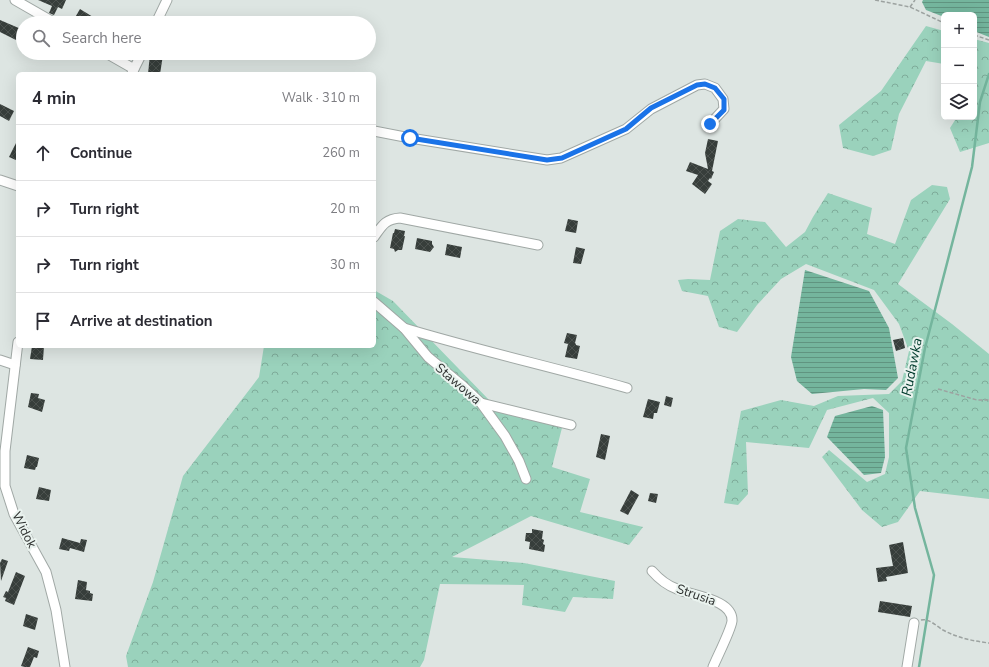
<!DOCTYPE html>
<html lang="en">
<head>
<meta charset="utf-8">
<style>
  :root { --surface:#fff; --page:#f7f7f7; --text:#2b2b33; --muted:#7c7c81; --line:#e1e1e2 }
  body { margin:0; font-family:"Nunito Sans",sans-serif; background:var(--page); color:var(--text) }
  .controls { position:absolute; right:12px; top:12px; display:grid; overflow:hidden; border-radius:6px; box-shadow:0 4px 16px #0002 }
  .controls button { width:36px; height:36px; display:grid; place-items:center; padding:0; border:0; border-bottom:1px solid var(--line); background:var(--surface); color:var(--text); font:20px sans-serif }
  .stop { position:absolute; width:12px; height:12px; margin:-9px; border:3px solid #1a73e8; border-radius:50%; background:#fff }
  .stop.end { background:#1a73e8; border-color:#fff; box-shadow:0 1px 4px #0008 }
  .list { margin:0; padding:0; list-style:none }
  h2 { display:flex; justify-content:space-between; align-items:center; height:52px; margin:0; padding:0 16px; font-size:17px }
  h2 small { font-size:13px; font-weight:400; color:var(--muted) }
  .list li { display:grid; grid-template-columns:26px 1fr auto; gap:12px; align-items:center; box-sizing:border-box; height:56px; padding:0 16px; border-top:1px solid var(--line) }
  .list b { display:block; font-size:15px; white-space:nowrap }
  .list em { font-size:13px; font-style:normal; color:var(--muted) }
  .icon { flex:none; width:22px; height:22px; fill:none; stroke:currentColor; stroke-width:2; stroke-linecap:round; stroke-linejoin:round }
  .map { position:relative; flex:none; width:989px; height:667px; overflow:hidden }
  .search { position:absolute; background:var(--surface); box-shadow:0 4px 16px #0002; left:16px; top:16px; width:360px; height:44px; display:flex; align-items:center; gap:10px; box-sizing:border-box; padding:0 14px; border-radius:22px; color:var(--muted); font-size:15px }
  .panel { position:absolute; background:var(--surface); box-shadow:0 4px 16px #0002; left:16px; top:72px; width:360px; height:276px; border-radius:6px }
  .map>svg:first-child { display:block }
  .forest { fill:url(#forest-crowns) }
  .water { fill:url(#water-rules) }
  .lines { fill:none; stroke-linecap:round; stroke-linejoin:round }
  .stream { stroke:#74b59d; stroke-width:2.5 }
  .building { fill:url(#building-cross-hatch) }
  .minor-casing { stroke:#a0a8a5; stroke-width:11 }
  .path { stroke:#9ca2a0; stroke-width:1.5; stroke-dasharray:4 2; stroke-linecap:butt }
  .minor { stroke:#fff; stroke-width:9 }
  .route { stroke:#1a73e8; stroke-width:5 }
  .labels { text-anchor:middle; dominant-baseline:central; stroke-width:4; stroke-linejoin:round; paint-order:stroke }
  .street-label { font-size:13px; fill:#2d302f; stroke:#eaf3ef }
  .water-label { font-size:14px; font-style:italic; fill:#003b2c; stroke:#eaf3ef }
</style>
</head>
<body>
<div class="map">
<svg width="989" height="667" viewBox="0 0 989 667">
  <defs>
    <pattern id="forest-crowns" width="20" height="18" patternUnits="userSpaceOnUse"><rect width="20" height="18" fill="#9ad2bc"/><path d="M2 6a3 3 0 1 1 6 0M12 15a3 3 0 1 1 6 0" fill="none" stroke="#7eab99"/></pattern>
    <pattern id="water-rules" width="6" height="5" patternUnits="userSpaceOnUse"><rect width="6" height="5" fill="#74b59d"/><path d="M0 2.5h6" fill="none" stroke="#609480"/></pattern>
    <pattern id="building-cross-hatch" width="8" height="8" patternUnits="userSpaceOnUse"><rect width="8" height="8" fill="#373e3b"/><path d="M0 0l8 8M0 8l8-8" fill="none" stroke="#4c524f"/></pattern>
  </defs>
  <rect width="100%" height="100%" fill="#dde5e2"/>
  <g class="forest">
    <polygon points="926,26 944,31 944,64 926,61 899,114 891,150 873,156 843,148 839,125 881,91"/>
    <polygon points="974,39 989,43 989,143 960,152 950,128 957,117 974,117"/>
    <polygon points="932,185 947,187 950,199 898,284 952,324 989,354 989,499 920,491 898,522 882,527 862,510 822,457 829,450 867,482 885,474 889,457 889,413 873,398 827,410 809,448 746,442 748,494 738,505 724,503 741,411 781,400 814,406 838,396 889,394 902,381 909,351 899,324 874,290 806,264 781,279 757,305 737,332 719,327 708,296 682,291 678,280 688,279 710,280 720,231 738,219 765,222 786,247 805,232 813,217 828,193 872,208 867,234 895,244 911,200"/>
    <polygon points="374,290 393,301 491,402 564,420 552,467 590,479 580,512 643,527 629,545 531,516 452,557 524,563 615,581 613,599 573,597 565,612 522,605 524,585 440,584 424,660 420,667 128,667 126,656 153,582 183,476 259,377 264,346 374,346"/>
  </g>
  <g class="water">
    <polygon points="923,0 989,0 989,37 974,31 974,15 944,15 944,17 926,10 922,2"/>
    <polygon points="805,270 869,291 889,328 898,378 886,390 864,389 812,394 797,381 791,357"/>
    <polygon points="872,406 883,410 885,457 881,473 864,475 827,437 835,416"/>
  </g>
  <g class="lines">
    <polyline class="stream" points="919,667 934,575 915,508 906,448 925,348 972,167 980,102 989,74"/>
  </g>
  <g class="building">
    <polygon points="38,0 66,0 62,9 58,7 54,15 49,13 52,6"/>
    <polygon points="80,9 93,17 90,23 77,23 73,21"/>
    <polygon points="0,20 21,29 16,40 0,32"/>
    <polygon points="150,54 163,55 160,74 148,74"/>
    <polygon points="0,104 14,111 9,121 0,116"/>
    <polygon points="18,139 18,161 9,157"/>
    <polygon points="708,139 718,141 712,171 714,172 711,179 710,178 708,181 712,184 705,194 692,184 698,175 686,171 690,162 708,169 705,153"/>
    <polygon points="568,219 578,221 576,233 565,231"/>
    <polygon points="395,229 405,231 404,236 405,236 402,250 398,250 395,252 394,249 390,248 393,233 394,233"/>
    <polygon points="417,238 432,241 432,244 434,247 430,252 415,249"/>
    <polygon points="447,244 462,247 460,258 445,255"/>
    <polygon points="576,247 585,249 581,264 573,263"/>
    <polygon points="567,333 577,335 575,343 576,344 576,345 580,346 577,359 565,357 568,344 564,343"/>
    <polygon points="903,338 905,348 896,351 893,340"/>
    <polygon points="32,346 44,346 43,360 30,359"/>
    <polygon points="31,393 39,394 38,398 45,400 42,412 28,407"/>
    <polygon points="666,396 673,398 671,407 664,405"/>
    <polygon points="648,399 660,402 657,413 654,413 653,419 643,417"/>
    <polygon points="601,434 610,436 605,460 596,457"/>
    <polygon points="27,455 39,458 37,467 36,467 35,470 24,468"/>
    <polygon points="39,487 51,490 49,501 36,499"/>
    <polygon points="631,490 639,495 628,515 620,511"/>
    <polygon points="650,493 658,494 656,503 648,501"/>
    <polygon points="532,529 543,531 542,539 544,540 543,544 545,545 544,552 529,549 530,542 525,541 526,533 532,533"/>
    <polygon points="62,538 80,543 81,539 87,540 84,552 70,548 69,551 59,549"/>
    <polygon points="903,542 908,573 886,577 887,581 878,582 876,568 893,566 889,545"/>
    <polygon points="2,559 8,561 1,581 0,563"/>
    <polygon points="16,572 25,576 14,605 5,601 6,598 3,597 6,591 8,592"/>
    <polygon points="78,580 87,582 86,590 90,591 90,593 93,594 92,601 75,599"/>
    <polygon points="880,601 912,606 910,617 878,612"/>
    <polygon points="26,614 38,618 35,630 23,626"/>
    <polygon points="28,647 39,651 37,658 34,657 30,667 25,667 21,666"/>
  </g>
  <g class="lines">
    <defs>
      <g id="minor">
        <polyline points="15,0 55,23"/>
        <polyline points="156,23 167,0"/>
        <polyline points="106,53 134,69"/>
        <polyline points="132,73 142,53"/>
        <polyline points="374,131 410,138 547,160 561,158 626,129 651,109 697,85 705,84 715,88 723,99 724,109 710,124"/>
        <polyline points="0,180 18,186"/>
        <path d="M 374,237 C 382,226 385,219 400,218 L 538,245"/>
        <polyline points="374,302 404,328 428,357 463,386 481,403 505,436 519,461 526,479"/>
        <path d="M 404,328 C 477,350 552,367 627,388"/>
        <polyline points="18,342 5,451 5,486 14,514 46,572 56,610 65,667"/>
        <polyline points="0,360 15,365"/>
        <polyline points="481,403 571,425"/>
        <path d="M 652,571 C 659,579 666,585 677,589 C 692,596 733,599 732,621 C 731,630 717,657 713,667"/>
        <polyline points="907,667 914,623"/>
      </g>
    </defs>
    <use href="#minor" class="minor-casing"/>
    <g class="path">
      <polyline points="875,0 910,7 944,23"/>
      <polyline points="910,7 915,0"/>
      <polyline points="974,35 989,40"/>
      <polyline points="938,389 977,400 989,400"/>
      <path d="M 921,620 C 929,618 936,626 943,630 C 958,638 973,641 989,643"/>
    </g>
    <use href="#minor" class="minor"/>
  </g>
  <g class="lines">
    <polyline class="route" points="410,138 547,160 562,158 626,129 651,108 697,85 705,84 715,88 724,99 724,110 710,124"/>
  </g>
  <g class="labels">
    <g class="street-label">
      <text transform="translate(458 384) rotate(41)">Stawowa</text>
      <text transform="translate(24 530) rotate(63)">Widok</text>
      <text transform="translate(696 595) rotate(19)">Strusia</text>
    </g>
    <g class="water-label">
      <text transform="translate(912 367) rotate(-79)">Rudawka</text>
    </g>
  </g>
</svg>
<div class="controls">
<button>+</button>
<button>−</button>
<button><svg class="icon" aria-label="layers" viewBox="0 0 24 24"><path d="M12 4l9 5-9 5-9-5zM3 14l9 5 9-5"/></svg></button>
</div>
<div class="stop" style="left:410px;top:138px"></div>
<div class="stop end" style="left:710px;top:124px"></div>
<div class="search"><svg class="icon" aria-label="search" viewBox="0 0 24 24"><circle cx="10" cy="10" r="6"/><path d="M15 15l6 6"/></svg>Search here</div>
<section class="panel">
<h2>4 min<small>Walk · 310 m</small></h2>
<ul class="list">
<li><svg class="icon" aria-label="ahead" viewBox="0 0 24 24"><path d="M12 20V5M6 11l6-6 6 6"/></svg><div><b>Continue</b></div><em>260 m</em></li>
<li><svg class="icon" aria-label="right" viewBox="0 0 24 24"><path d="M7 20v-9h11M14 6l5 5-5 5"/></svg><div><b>Turn right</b></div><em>20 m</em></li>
<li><svg class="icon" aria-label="right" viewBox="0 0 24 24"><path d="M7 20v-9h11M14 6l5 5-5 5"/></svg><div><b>Turn right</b></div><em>30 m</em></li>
<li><svg class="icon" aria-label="arrive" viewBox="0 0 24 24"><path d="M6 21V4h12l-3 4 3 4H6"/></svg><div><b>Arrive at destination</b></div></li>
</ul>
</section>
</div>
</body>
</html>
